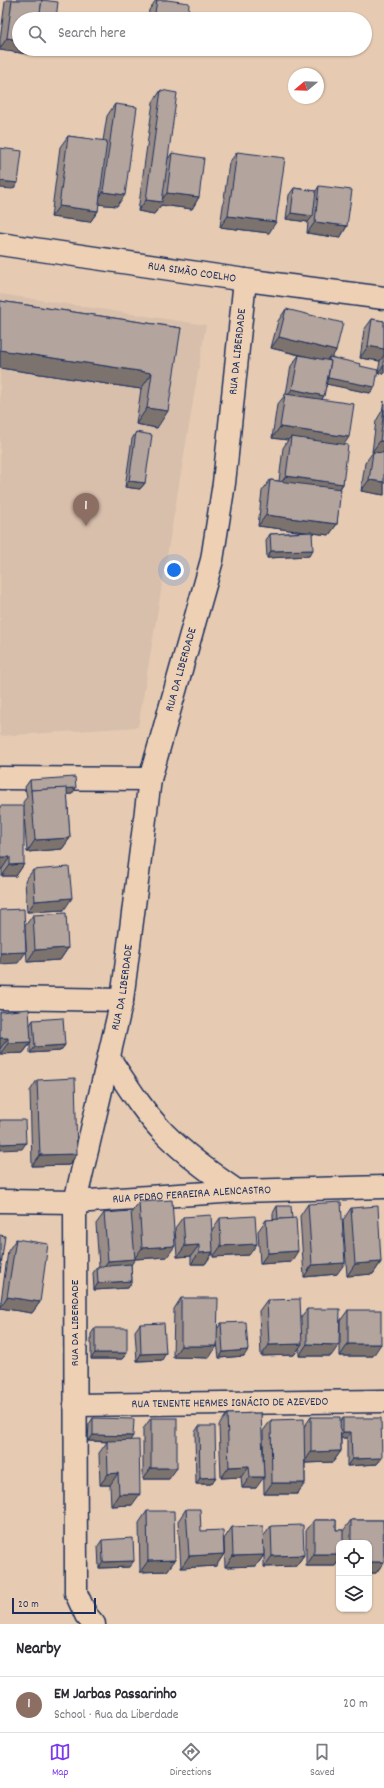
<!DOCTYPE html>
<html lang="en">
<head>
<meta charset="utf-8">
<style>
  :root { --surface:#fff; --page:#f7f7f7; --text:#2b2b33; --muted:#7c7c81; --line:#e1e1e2; --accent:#7c3aed }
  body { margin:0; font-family:Dekko,sans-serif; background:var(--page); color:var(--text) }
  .controls { position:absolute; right:12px; bottom:12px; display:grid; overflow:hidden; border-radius:8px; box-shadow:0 1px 3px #0004 }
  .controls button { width:36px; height:36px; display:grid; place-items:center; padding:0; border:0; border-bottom:1px solid var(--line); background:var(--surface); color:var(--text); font:20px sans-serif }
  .compass { position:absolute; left:288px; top:68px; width:36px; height:36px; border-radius:50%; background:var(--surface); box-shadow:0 1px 3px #0004; rotate:251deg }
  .scale { position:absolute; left:12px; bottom:10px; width:84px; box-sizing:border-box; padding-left:4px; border:2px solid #1b2f5e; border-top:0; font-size:11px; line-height:14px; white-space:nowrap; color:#1b2f5e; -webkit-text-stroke:3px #eed1b5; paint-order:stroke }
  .you { position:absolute; left:174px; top:570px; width:14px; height:14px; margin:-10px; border:3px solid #fff; border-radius:50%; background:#1a73e8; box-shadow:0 0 0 6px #1a73e833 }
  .badge { display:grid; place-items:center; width:26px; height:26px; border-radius:50%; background:var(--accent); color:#fff; font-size:13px; font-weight:700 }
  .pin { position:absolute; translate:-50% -33px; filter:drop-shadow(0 1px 2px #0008) }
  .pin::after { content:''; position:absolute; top:21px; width:14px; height:12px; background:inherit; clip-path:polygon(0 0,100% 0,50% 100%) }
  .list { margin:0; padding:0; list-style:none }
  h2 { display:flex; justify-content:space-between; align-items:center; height:52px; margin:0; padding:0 16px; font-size:17px }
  h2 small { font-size:13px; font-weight:400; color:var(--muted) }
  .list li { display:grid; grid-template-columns:26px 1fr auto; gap:12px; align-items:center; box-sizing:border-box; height:56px; padding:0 16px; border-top:1px solid var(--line) }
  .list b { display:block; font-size:15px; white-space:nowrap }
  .list p { margin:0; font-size:13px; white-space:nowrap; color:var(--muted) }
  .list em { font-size:13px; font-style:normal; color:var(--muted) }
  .icon { flex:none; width:22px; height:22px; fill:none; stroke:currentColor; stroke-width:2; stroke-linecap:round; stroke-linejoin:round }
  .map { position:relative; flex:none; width:384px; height:1624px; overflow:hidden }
  .search { position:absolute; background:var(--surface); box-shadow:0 1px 3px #0004; left:12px; right:12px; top:12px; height:44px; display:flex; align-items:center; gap:10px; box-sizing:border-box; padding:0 14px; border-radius:22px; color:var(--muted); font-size:15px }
  .sheet { height:108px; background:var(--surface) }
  nav { display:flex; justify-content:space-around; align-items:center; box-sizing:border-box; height:56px; border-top:1px solid var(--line); background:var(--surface); font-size:11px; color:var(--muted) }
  nav a { display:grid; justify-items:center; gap:2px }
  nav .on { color:var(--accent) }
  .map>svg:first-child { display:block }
  .built { fill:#d7bfac }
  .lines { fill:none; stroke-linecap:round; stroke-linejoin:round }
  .street-casing { stroke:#1b2f5e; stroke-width:25 }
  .street { stroke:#eed1b5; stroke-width:22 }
  .wall { fill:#9a8d87; stroke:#1b2f5e }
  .shaded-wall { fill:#7d736e; stroke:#1b2f5e }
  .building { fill:#b3a49d; stroke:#1b2f5e }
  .labels { text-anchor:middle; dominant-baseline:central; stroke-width:3; stroke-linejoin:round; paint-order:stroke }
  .street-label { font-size:12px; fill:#1b2f5e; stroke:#eed1b5 }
</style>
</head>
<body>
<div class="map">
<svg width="384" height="1624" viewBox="0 0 384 1624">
  <rect width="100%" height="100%" fill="#e6cbb2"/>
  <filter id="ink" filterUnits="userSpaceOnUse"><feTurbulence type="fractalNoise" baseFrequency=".025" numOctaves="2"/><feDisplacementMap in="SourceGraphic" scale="8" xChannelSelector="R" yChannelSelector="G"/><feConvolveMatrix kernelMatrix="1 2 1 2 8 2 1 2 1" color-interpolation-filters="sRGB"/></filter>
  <g filter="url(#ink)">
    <polygon class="built" points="0,294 206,325 138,727 0,736"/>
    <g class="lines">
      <defs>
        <g id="street">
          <path id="s1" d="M 0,244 L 245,280 L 384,298"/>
          <polyline points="0,778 150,779"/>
          <polyline points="0,998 122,1000"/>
          <path d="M 109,1058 C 125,1082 144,1113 165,1134 C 187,1156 212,1174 237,1191"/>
          <path id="s2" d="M 0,1201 L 75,1202 L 237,1191 L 384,1187"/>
          <path id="s3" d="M 75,1405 L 384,1401"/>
          <path id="s4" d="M 94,1624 L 86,1615 L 76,1593 L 75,1202 L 122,1000 L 150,779 L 212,560 L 224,483 L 245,280"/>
        </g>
      </defs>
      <use href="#street" class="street-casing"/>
      <use href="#street" class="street"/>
    </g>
    <g class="wall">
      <polygon points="6,0 44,0 19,19 28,54 0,50 0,40 5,2"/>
      <polygon points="156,0 167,0 188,19 148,19 149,10"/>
      <polygon points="161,90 168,159 172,153 199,197 192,209 161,205 154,214 138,211 153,102"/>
      <polygon points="115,104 117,206 98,204 98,211 90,222 51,217 60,147 68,136 103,141 107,116"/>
      <polygon points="237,152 269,233 220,227 229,163"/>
      <polygon points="319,186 347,226 340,238 307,233 308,222 286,219 289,195 294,188 316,191"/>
      <polygon points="0,301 181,328 157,428 136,424 141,389 0,368"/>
      <polygon points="286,309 331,357 360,366 375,387 370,393 327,384 322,399 344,444 343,484 340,489 337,524 329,535 312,533 309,556 267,558 266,540 270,534 306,532 258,526 262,491 270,480 279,481 283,448 288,440 272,438 277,405 286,394 291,366 299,355 271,348 278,321"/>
      <polygon points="372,319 384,321 384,374 378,373 380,361 360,358 364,330"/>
      <polygon points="384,401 384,495 361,491 365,463 373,452 372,452 376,421 382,411"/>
      <polygon points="136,432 145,483 140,489 125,487 132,439"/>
      <polygon points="30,780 72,794 67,794 70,838 62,849 27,852 23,802 27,797 25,787"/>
      <polygon points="0,806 24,864 16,876 2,876"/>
      <polygon points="33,870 64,910 27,912 25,881"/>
      <polygon points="33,915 68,948 60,960 27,962 25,926"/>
      <polygon points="0,1012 30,1025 33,1020 65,1045 60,1051 30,1053 30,1044 23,1053 0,1054"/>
      <polygon points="37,1080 77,1154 69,1165 32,1166 30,1091"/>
      <polygon points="139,1202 167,1257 135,1259 131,1264 132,1281 128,1288 94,1290 93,1273 97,1267 99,1266 96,1224 104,1213 131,1213"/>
      <polygon points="308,1204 337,1274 304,1277 300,1216"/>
      <polygon points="277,1206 291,1262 260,1264 258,1231 266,1220 273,1220 273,1213"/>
      <polygon points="351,1208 381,1262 373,1274 347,1276 343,1220"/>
      <polygon points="183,1217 212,1230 220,1218 249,1255 213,1257 213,1253 205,1264 191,1264 191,1256 177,1257 175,1228"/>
      <polygon points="16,1239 40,1302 32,1313 0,1308 8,1251"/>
      <polygon points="181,1298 218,1328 221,1323 244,1356 219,1358 217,1342 209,1358 173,1357 174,1309"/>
      <polygon points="267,1300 301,1317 307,1309 331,1356 299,1356 299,1348 294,1355 261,1356 259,1311"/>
      <polygon points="348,1310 373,1356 340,1356 340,1321"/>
      <polygon points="140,1324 162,1360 137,1361 135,1331"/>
      <polygon points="95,1328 127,1353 122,1359 91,1359 91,1334"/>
      <polygon points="261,1413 256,1488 242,1488 241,1477 221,1478 219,1425 227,1414"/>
      <polygon points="311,1417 340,1422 343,1418 382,1458 377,1464 347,1466 347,1438 341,1438 341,1451 333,1462 305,1463 305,1483 297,1494 264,1494 263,1431 271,1420 304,1427"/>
      <polygon points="93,1418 130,1441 132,1505 111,1506 110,1485 100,1485 99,1453 107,1442 88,1441 89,1424"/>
      <polygon points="151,1418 169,1479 143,1479 143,1429"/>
      <polygon points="199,1426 216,1477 211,1484 196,1484 195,1432"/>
      <polygon points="186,1509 201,1531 224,1554 216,1566 181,1568 178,1521"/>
      <polygon points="147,1511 175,1560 167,1571 140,1572 139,1523"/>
      <polygon points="314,1520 336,1520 336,1530 343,1530 343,1531 351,1520 383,1520 384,1562 376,1573 369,1573 369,1543 339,1543 339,1560 335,1566 306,1566 306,1531"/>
      <polygon points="271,1526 304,1555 296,1566 264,1567 264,1555 256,1566 225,1567 224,1539 232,1527 264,1554 263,1537"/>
      <polygon points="102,1540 129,1567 99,1568 98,1546"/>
    </g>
    <g class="shaded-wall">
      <polygon points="7,38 19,40 19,49 31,49 28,54 0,50 0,48"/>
      <polygon points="0,181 18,183 13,189 0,188"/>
      <polygon points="103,192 125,195 117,206 95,204"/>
      <polygon points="167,193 199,197 192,209 161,205 154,214 138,211 146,200 160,202"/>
      <polygon points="59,206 98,211 90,222 51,217"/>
      <polygon points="291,213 313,216 308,222 286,219"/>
      <polygon points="228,216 276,222 269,233 220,227"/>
      <polygon points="315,222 347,226 340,238 307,233"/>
      <polygon points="279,337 336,351 329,361 329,357 326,361 271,348"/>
      <polygon points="368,346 384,349 384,355 380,361 360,358"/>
      <polygon points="0,350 152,373 141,389 0,368"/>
      <polygon points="384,365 384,374 378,373"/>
      <polygon points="326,377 375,387 370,393 321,383"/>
      <polygon points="292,389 324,396 317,407 284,401"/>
      <polygon points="147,408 168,411 157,428 136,424"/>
      <polygon points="280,427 349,437 341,449 291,437 288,440 272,438"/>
      <polygon points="380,441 384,441 384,454 372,452"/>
      <polygon points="286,476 343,484 335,495 278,487"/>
      <polygon points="369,480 384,482 384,495 361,491"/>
      <polygon points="129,481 145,483 140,489 125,487"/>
      <polygon points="266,515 337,524 329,535 258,526"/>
      <polygon points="313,550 309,556 267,558 271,551"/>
      <polygon points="76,788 72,794 32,796 31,790"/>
      <polygon points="70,838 62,849 27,852 35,840"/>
      <polygon points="0,857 10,857 2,869 0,869"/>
      <polygon points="24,864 16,876 2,876 10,865"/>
      <polygon points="72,898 64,910 27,912 35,901"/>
      <polygon points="68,948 60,960 27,962 35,950"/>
      <polygon points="26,952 18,963 0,964 0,953"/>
      <polygon points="0,1038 8,1038 0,1049"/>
      <polygon points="31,1042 23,1053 0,1054 8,1043"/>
      <polygon points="65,1045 60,1051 30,1053 35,1047"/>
      <polygon points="26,1143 22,1149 0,1150 0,1144"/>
      <polygon points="77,1154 69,1165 32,1166 40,1155"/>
      <polygon points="257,1244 249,1255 213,1257 221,1246"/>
      <polygon points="199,1245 191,1256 177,1257 185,1246"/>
      <polygon points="175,1246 167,1257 134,1259 142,1248"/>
      <polygon points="298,1251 291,1262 260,1264 268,1253"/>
      <polygon points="213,1252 205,1264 191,1264 199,1253"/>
      <polygon points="135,1259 127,1271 100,1272 108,1261"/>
      <polygon points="381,1262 373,1274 347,1276 355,1264"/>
      <polygon points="345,1263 337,1274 304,1277 312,1265"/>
      <polygon points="132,1281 128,1288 94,1290 98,1283"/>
      <polygon points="7,1297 40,1302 32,1313 0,1308"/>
      <polygon points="302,1344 294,1355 261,1356 269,1345"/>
      <polygon points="307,1344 339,1345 331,1356 299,1356"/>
      <polygon points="348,1344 381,1344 373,1356 340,1356"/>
      <polygon points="181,1346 217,1346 209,1358 173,1357"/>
      <polygon points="248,1350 244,1356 219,1358 223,1352"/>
      <polygon points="95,1353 127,1353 122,1359 91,1359"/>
      <polygon points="166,1353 162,1360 137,1361 141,1354"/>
      <polygon points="343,1432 351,1432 347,1438 339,1438"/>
      <polygon points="93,1435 133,1436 129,1442 88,1441"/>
      <polygon points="341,1451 333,1462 304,1463 311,1452"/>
      <polygon points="382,1458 377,1464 347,1466 352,1459"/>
      <polygon points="249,1466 241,1477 221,1478 229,1467"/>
      <polygon points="151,1468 177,1468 169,1479 143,1479"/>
      <polygon points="118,1473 110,1485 100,1485 108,1474"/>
      <polygon points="216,1477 211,1484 196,1484 200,1478"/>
      <polygon points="250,1477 264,1477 256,1488 242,1488"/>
      <polygon points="272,1483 305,1483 297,1494 264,1494"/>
      <polygon points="119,1494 140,1494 132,1505 111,1506"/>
      <polygon points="224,1554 216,1566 181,1568 189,1556"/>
      <polygon points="314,1554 339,1554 339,1560 335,1566 306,1566"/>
      <polygon points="264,1555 256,1566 225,1567 233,1556"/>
      <polygon points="304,1555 296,1566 264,1567 272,1556"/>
      <polygon points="175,1560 167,1571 140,1572 148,1561"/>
      <polygon points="134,1561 129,1567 99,1568 103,1562"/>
      <polygon points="369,1562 384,1562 376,1573 369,1573"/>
    </g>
    <g class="building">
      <polygon points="12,0 42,0 39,19 19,19 19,40 7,38"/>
      <polygon points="42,0 58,2 56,19 39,19"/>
      <polygon points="157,0 167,0 189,3 188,19 154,19"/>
      <polygon points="161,90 177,93 162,202 146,200"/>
      <polygon points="115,104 137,107 125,195 103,192"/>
      <polygon points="68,136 107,141 98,211 59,206"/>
      <polygon points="0,148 22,151 18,183 0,181"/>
      <polygon points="237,152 285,158 276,222 228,216"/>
      <polygon points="172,153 204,158 199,197 167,193"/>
      <polygon points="319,186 352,190 347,226 315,222"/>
      <polygon points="294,188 316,191 313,216 291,213"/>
      <polygon points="0,301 181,328 168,411 147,408 152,373 0,350"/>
      <polygon points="286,309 343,323 336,351 279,337"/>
      <polygon points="372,319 384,321 384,349 368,346"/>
      <polygon points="299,355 331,361 324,396 292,389"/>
      <polygon points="329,357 361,364 360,366 378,370 375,387 328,378 331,361 329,360"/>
      <polygon points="285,394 354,404 349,437 280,427"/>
      <polygon points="384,409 384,441 380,441"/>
      <polygon points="136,432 152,435 145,483 129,481"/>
      <polygon points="291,437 348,445 343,484 286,476"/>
      <polygon points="373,452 384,453 384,482 369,480"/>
      <polygon points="270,480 341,489 337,524 266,515"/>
      <polygon points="312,532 313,550 271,551 270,534"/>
      <polygon points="75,777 76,788 31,790 30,780"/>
      <polygon points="67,788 70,838 35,840 31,790"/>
      <polygon points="0,806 24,806 24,864 10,865 10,857 0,857"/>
      <polygon points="69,867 72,898 35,901 33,870"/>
      <polygon points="24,909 26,952 0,953 0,910"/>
      <polygon points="66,913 68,948 35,950 33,915"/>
      <polygon points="29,1009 31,1042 8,1043 8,1038 0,1038 0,1012"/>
      <polygon points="63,1018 65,1045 35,1047 33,1020"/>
      <polygon points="75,1078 77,1154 40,1155 37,1080"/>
      <polygon points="0,1120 25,1120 26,1143 0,1144"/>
      <polygon points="172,1200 175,1246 142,1248 139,1202"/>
      <polygon points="341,1202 345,1263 312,1265 308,1204"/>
      <polygon points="277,1206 291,1206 292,1219 278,1219"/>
      <polygon points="378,1206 381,1262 355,1264 351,1208"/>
      <polygon points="131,1211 135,1259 108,1261 104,1213"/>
      <polygon points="211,1215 213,1252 199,1253 199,1245 185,1246 183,1217"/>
      <polygon points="255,1216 257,1244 221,1246 220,1218"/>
      <polygon points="296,1218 298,1251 268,1253 266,1220"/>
      <polygon points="0,1235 5,1236 0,1273"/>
      <polygon points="16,1239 48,1244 40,1302 7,1297"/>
      <polygon points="131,1264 132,1281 98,1283 97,1267"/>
      <polygon points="181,1298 218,1298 217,1346 181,1346"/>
      <polygon points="300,1299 302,1344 269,1345 267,1300"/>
      <polygon points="307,1309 340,1309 339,1345 307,1344"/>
      <rect x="348" y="1310" width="33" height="34"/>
      <polygon points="246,1322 248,1350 223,1352 221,1323"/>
      <polygon points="164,1323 166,1353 141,1354 140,1324"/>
      <rect x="95" y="1328" width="32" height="25"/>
      <polygon points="261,1413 264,1477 250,1477 249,1466 229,1467 227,1414"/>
      <polygon points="311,1417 340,1417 341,1451 311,1452"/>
      <polygon points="93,1418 134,1419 133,1436 93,1435"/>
      <rect x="151" y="1418" width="26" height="50"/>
      <polygon points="343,1418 381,1418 382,1458 352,1459 351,1432 343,1432"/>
      <polygon points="304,1419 305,1483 272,1483 271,1420"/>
      <polygon points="199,1426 215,1426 216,1477 200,1478"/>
      <polygon points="139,1440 140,1494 119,1494 118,1473 108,1474 107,1441"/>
      <polygon points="186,1509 200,1509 201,1531 223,1530 224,1554 189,1556"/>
      <polygon points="147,1511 174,1511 175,1560 148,1561"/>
      <polygon points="314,1520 336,1520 336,1530 343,1530 343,1543 339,1543 339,1554 314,1554"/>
      <polygon points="351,1520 383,1520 384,1562 369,1562 369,1543 351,1543"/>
      <polygon points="303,1525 304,1555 272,1556 271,1526"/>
      <polygon points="263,1526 264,1555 233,1556 232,1527"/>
      <polygon points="133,1538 134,1561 103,1562 102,1540"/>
    </g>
  </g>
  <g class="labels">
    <g class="street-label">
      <text stroke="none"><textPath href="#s1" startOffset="194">RUA SIMÃO COELHO</textPath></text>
      <text stroke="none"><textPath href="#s4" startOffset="1295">RUA DA LIBERDADE</textPath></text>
      <text stroke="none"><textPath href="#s4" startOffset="971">RUA DA LIBERDADE</textPath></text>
      <text stroke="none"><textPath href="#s4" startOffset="647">RUA DA LIBERDADE</textPath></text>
      <text stroke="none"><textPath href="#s2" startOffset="192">RUA PEDRO FERREIRA ALENCASTRO</textPath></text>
      <text transform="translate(75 1323) rotate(-90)">RUA DA LIBERDADE</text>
      <text stroke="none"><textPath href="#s3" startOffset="155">RUA TENENTE HERMES IGNÁCIO DE AZEVEDO</textPath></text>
    </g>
  </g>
</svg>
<div class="controls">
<button><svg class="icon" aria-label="locate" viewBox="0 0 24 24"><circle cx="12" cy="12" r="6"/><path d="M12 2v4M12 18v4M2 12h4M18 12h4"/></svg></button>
<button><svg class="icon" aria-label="layers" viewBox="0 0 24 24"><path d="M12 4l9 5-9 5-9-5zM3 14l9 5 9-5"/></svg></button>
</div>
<svg class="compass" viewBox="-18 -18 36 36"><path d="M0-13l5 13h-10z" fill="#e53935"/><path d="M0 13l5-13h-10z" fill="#7c7c81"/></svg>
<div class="scale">20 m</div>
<div class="you"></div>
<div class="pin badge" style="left:86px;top:526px;background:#8d6e63">1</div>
<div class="search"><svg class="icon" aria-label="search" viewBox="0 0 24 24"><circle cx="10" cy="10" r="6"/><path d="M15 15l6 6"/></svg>Search here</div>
</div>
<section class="sheet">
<h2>Nearby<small></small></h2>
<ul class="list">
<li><span class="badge" style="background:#8d6e63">1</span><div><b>EM Jarbas Passarinho</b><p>School · Rua da Liberdade</p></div><em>20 m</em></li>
</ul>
</section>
<nav>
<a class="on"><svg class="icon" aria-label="map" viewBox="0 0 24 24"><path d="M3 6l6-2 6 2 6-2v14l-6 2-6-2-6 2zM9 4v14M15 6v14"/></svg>Map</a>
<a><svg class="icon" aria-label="directions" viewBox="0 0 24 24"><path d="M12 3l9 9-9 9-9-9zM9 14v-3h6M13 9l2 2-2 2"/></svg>Directions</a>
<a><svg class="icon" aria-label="saved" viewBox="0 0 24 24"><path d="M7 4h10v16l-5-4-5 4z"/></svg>Saved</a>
</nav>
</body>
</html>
